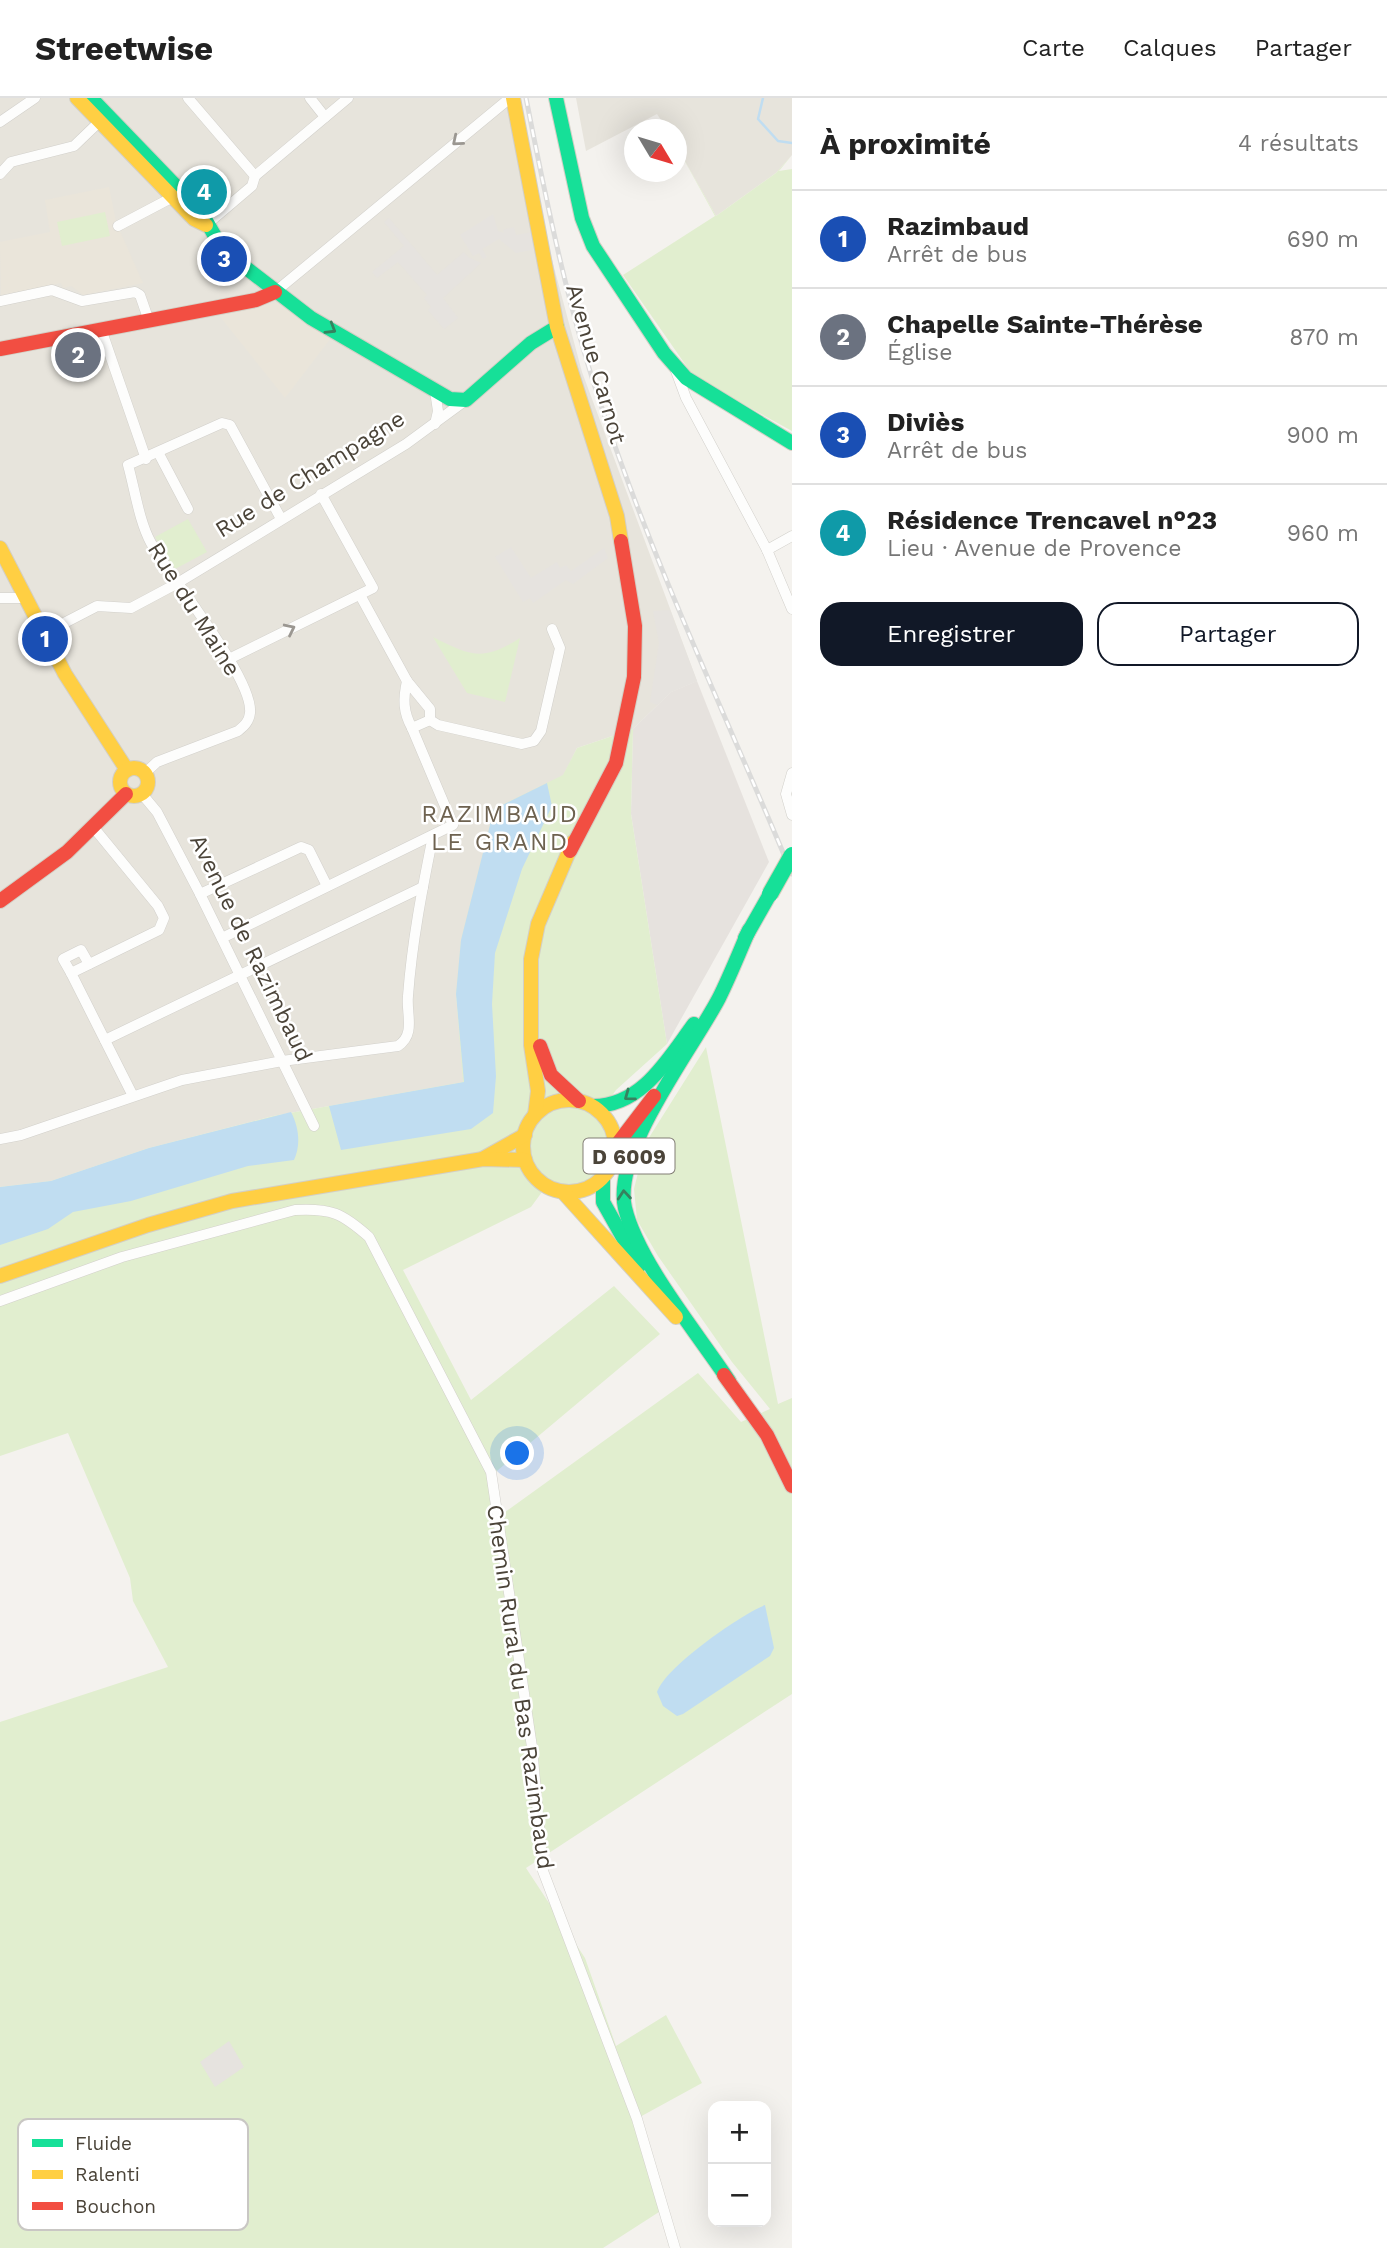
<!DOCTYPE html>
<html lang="fr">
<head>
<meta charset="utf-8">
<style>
  :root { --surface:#fff; --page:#f2f2f2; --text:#222; --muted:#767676; --line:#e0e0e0; --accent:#111827 }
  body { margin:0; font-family:"Work Sans",sans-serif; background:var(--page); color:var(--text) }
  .controls { position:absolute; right:21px; bottom:21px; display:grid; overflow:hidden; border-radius:14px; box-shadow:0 7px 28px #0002 }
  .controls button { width:63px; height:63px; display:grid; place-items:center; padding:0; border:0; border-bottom:2px solid var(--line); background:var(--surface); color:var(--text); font:35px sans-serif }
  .compass { position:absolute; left:624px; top:21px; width:63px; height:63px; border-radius:50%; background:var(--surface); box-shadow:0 7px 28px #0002; rotate:128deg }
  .you { position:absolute; left:518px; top:1356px; width:24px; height:24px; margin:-18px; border:5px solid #fff; border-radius:50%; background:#1a73e8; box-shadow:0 0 0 10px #1a73e833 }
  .badge { display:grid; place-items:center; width:46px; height:46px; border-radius:50%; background:var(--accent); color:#fff; font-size:23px; font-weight:700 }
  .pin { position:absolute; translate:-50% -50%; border:4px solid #fff; box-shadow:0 2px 7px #0006 }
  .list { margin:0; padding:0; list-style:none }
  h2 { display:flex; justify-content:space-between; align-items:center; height:91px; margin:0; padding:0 28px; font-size:30px }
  h2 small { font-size:23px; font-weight:400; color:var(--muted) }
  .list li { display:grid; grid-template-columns:46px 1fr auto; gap:21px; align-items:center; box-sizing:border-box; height:98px; padding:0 28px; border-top:2px solid var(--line) }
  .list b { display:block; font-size:26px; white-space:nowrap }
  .list p { margin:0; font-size:23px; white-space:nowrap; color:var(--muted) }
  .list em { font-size:23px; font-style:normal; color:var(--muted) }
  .actions { display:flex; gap:14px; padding:21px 28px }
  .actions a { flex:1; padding:16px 0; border:2px solid var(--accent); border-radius:21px; text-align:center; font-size:24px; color:var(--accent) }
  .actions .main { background:var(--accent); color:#fff }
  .map { position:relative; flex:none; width:792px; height:2150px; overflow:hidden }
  header { display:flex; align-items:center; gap:42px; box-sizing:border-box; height:98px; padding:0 35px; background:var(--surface); border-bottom:2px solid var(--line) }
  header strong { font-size:33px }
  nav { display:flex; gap:38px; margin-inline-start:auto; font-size:24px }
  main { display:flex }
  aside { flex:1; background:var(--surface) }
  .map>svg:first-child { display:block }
  .residential { fill:#e7e4dc }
  .industrial { fill:#e6e2de }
  .education { fill:#eae5da }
  .green { fill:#e1eecf }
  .parking { fill:#e6e3df }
  .water { fill:#c0ddf1 }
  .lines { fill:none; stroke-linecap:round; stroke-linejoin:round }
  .stream { stroke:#c0ddf1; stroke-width:2.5 }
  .street-casing { stroke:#d2d0cb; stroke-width:11 }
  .fast-casing { stroke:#d3cfc5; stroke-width:16 }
  .slow-casing { stroke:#d3cfc5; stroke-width:16 }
  .jam-casing { stroke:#d3cfc5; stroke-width:16 }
  .street { stroke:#fdfdfc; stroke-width:10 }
  .fast { stroke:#16e098; stroke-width:14 }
  .slow { stroke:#ffcf43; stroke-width:14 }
  .jam { stroke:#f24e42; stroke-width:14 }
  .rail-casing { stroke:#dbdbda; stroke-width:5 }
  .rail { stroke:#fff; stroke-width:2.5; stroke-dasharray:8; stroke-linecap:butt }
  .fast-bridge-casing { stroke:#d6cebb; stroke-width:18; stroke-linecap:butt }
  .fast-bridge { stroke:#16e098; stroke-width:16 }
  .oneway { stroke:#9b9791 }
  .oneway2 { stroke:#36825f }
  .labels { text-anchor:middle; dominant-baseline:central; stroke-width:5; stroke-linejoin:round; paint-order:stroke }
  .shield { fill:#fff; stroke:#817c74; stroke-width:2 }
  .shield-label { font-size:21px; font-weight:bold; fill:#4b4439 }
  .street-label { font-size:23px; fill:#4b4439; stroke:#fff }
  .neighbourhood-label { font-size:24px; letter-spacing:2px; fill:#6e6250; stroke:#fff }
  .key { fill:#fff; stroke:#c9c7c4; stroke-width:2 }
  .key-label { font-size:19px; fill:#4b4439 }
</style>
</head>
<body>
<header>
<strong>Streetwise</strong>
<nav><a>Carte</a><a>Calques</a><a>Partager</a></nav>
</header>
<main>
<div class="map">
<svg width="792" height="2150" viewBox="0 0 792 2150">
  <rect width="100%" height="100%" fill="#f4f2ee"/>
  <g class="residential">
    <polygon points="0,0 520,0 551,158 582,274 697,583 671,594 633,631 577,650 456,896 464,984 273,1018 149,1050 51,1083 0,1089"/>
    <polygon points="576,0 792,0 792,57 776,75 716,118 677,49 676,32 667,31 657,16 586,53"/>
  </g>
  <polygon class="industrial" points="697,583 769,764 667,946 631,716 633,631 671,594"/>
  <g class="education">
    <polygon points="109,89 116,124 143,185 83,197 71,188 63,190 61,185 1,197 0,144 50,134 45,102"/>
    <polygon points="277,205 331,240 285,300 218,216"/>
  </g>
  <g class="green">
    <polygon points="677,49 716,118 776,75 792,57 779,73 792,71 792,333 694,279 623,177 715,118"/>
    <polygon points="105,114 110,138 62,148 57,124"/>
    <polygon points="188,421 207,454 175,471 155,439"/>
    <path d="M 433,539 C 471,558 483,564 520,540 L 505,604 L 467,595 Z"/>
    <path d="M 633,631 L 631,716 L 667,946 L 616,992 L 597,1019 C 626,1054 593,1100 550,1083 L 531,1109 L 403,1172 L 471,1302 L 614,1188 L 660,1236 L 492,1377 L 501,1417 L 698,1275 L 741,1324 L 770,1311 L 732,1264 L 658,1158 L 637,1122 L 634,1091 L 645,1046 L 706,949 L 778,1306 L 792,1300 L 792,1596 L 526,1770 L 585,1860 L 616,1948 L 666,1917 L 702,1985 L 638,2020 L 659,2114 L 603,2150 L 0,2150 L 0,1624 L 168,1569 L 133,1503 L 130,1480 L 68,1335 L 0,1358 L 0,1089 L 51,1083 L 149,1050 L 273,1018 L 463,984 L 456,896 L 461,842 L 494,711 L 563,677 L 577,650 Z"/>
  </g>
  <g class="parking">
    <polygon points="493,116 498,133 504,135 503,132 514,129 516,137 533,134 536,151 516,155 499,141 482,151 487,159 483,161 479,155 473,158 460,137"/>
    <polygon points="389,120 437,177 464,154 468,159 481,165 443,200 458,220 444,231 428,212 431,209 424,200 427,197 398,164 377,180 372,174 404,148 384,124"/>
    <polygon points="511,449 531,480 557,464 560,470 566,467 571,473 604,450 608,460 573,486 566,482 533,505 530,500 523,504 495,459"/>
    <polygon points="670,512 697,583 671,594 657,607 650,604 659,545 653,513"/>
    <polygon points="229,1943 244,1969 215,1989 200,1964"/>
  </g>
  <g class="water">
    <polygon points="547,685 552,708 522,771 495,855 492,906 496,978 493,1015 471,1031 341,1052 329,1008 464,984 456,896 461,842 494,711"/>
    <path d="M 291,1014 C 299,1029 301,1047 294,1062 L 248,1068 L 131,1103 L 73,1114 L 48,1131 L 0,1147 L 0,1089 L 51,1083 L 149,1050 Z"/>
    <path d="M 765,1507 L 774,1550 L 770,1558 L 683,1616 L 677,1618 L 663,1608 L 657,1594 C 665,1569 740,1517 765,1507 Z"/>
  </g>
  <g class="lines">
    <polyline class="stream" points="763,0 758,21 778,43 792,45"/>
    <defs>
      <g id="street">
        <polyline points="188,0 255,78"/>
        <polyline points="310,0 325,19"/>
        <polyline points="0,24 35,0"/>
        <polyline points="0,76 11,64 74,48 99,24"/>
        <polyline points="206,127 252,88 255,78 348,0"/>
        <polyline points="118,128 173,99"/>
        <polyline points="275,194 510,0"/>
        <polyline points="0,203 52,192 82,203 135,194 140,197 149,223"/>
        <polyline points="101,231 146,361"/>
        <polyline points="676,273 686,300 767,452 792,511"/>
        <polyline points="435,293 438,313 435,326"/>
        <polyline points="159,356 188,411"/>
        <polyline points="767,452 792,438"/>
        <polyline points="360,497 407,583"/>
        <polyline points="0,500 24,500"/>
        <polyline points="43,536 97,508 131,510 176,486 406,346 466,302"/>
        <polyline points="229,561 373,490 321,396"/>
        <path d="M 407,583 L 430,611 L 430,622 L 412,630 C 403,614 403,601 407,583 Z"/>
        <polyline points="430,622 438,627 522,646 534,643 541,633 560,550 552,531"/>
        <path d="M 145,675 L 157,664 L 238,633 C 244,628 249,624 250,615 C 254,581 171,480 151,445 C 139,423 135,392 128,367 L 222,325 L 230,327 L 280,419"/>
        <polyline points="792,675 786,696 792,717"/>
        <polyline points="142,696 157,714 200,796 314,1028"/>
        <polyline points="94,730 158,808 164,820 159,832 71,875 133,998"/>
        <polyline points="200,796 301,749 309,752 327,788"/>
        <polyline points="222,840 453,727 412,630"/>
        <polyline points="71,875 63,861 81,852 89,866"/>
        <polyline points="105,942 423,789"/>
        <path d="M 0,1041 L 21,1037 L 182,982 L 282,963 L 398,948 C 416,936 406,916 408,898 C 412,844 422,792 433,738"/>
        <path d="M 0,1203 L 122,1159 L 295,1112 C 331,1110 342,1115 369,1139 L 491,1374 L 532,1649 L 543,1773 L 637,2021 L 675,2150"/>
      </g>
      <g id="fast">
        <polyline points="91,0 201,114 216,140 241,166 311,220 450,301 466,302 531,245 557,229"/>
        <polyline points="556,0 582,120 593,148 664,255 686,280 792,345"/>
        <polyline points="745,840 770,796"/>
        <path d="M 593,1008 C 642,1008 668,961 694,926"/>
        <polyline points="603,1079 603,1104 639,1168"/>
        <path d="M 729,1283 C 698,1236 638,1164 625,1110 C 612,1053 692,952 719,900 C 730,878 739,855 749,832"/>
      </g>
      <g id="slow">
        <polyline points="77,0 194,121 206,127"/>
        <polyline points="513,0 557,229 617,418 621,443"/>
        <polyline points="0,450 65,576 127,672"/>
        <circle cx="134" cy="684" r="14"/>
        <circle cx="569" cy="1048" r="46"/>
        <polyline points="535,1017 538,993 531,947 531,861 538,826 573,744"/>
        <polyline points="484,1060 525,1037"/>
        <polyline points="563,1094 676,1219"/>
        <polyline points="0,1178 148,1127 232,1103 483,1061 525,1062"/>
      </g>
      <g id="jam">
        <polyline points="0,251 256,202 275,194"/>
        <polyline points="570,753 616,665 634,579 635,528 621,443"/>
        <polyline points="0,803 67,754 126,696"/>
        <polyline points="540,948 551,977 579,1003"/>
        <polyline points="615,1049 654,998"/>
        <polyline points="724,1277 767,1337 792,1388"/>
      </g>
    </defs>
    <use href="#street" class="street-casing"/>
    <use href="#fast" class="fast-casing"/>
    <use href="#slow" class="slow-casing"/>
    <use href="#jam" class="jam-casing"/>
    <use href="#street" class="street"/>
    <use href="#fast" class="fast"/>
    <use href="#slow" class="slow"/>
    <use href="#jam" class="jam"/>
    <defs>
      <path id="rail" d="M 526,0 C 547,107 569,216 605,319 C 657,474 729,624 792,776"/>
    </defs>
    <use href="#rail" class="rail-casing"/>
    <use href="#rail" class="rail"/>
    <defs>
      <polyline id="fast-bridge" points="770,796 792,757"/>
    </defs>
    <use href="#fast-bridge" class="fast-bridge-casing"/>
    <use href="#fast-bridge" class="fast-bridge"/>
  </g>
  <defs><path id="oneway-chevron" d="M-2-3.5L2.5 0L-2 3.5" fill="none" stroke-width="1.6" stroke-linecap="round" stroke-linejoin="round" transform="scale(1.75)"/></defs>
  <g class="oneway">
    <use href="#oneway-chevron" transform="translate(457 43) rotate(140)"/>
    <use href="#oneway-chevron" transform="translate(290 531) rotate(-26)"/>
  </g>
  <g class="oneway2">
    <use href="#oneway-chevron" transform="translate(331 231) rotate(31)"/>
    <use href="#oneway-chevron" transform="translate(629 998) rotate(144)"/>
    <use href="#oneway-chevron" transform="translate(624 1097) rotate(-95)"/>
  </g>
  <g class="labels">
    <rect class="shield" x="583.5" y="1040.5" width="91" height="35" rx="5"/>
    <g class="shield-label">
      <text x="629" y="1058">D 6009</text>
    </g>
    <g class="street-label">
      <text transform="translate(596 266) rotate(74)">Avenue Carnot</text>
      <text transform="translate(310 376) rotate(-32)">Rue de Champagne</text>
      <text transform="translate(194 511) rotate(58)">Rue du Maine</text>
      <text transform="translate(251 850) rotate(64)">Avenue de Razimbaud</text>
      <text transform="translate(520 1589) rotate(82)">Chemin Rural du Bas Razimbaud</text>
    </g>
    <g class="neighbourhood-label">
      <text x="500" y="716">RAZIMBAUD<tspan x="500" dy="28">LE GRAND</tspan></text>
    </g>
  </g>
  <rect x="18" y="2021" width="230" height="111" rx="10" class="key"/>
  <rect x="32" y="2041" width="31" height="8" fill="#16e098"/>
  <rect x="32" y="2072" width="31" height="9" fill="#ffcf43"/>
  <rect x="32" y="2104" width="31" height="8" fill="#f24e42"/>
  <g class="key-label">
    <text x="75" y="2052">Fluide</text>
    <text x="75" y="2083">Ralenti</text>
    <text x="75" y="2115">Bouchon</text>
  </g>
</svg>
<div class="controls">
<button>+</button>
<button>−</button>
</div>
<svg class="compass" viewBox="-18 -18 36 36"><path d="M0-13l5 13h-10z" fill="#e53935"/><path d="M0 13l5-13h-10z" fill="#767676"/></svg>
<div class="you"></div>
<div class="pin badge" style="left:45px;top:541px;background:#1a4fb4">1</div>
<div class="pin badge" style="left:78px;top:257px;background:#6b7280">2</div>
<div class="pin badge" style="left:224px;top:161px;background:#1a4fb4">3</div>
<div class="pin badge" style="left:204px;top:94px;background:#0f9aa8">4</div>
</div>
<aside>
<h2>À proximité<small>4 résultats</small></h2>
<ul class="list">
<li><span class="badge" style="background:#1a4fb4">1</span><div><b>Razimbaud</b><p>Arrêt de bus</p></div><em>690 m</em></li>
<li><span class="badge" style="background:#6b7280">2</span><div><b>Chapelle Sainte-Thérèse</b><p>Église</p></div><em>870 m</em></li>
<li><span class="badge" style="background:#1a4fb4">3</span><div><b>Diviès</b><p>Arrêt de bus</p></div><em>900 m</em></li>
<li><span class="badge" style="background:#0f9aa8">4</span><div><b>Résidence Trencavel n°23</b><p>Lieu · Avenue de Provence</p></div><em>960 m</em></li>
</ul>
<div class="actions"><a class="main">Enregistrer</a><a>Partager</a></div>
</aside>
</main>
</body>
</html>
